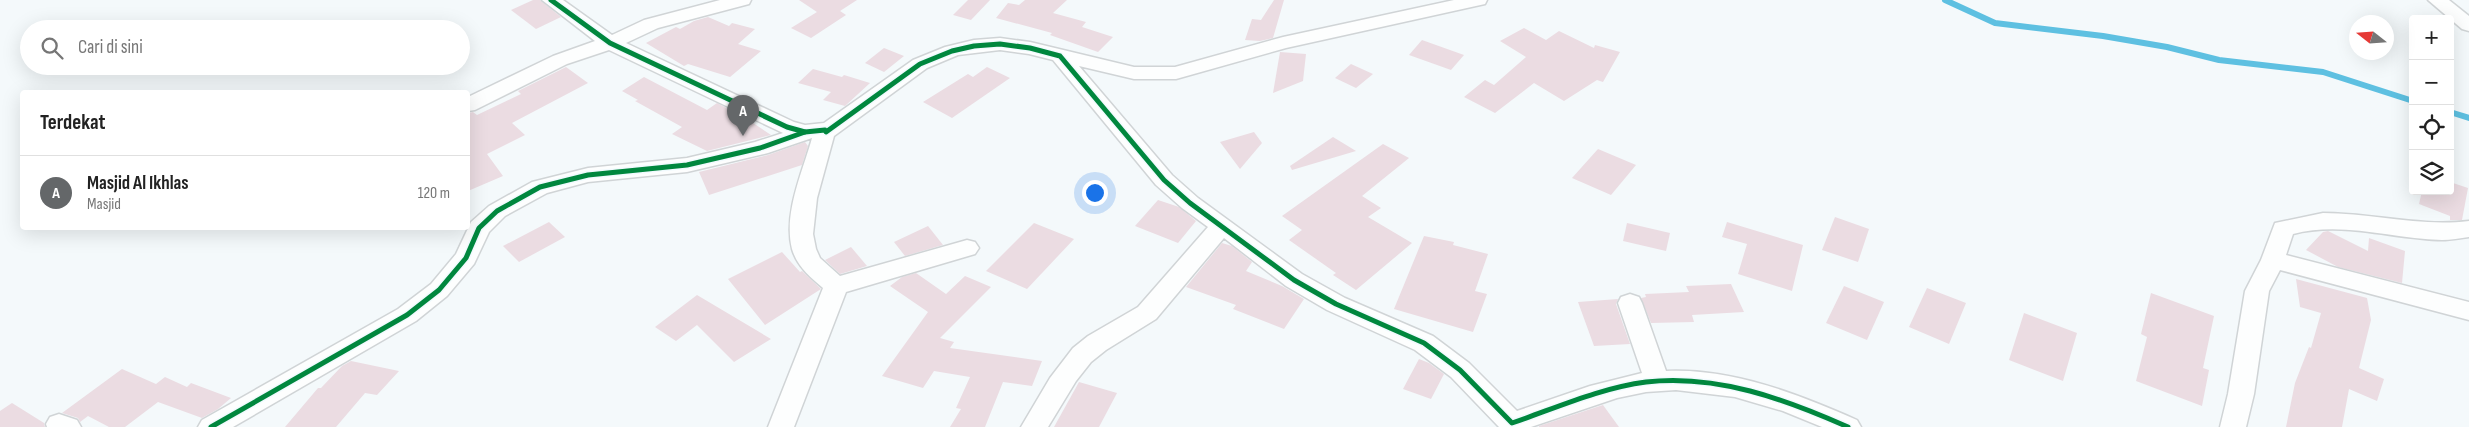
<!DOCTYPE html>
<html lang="id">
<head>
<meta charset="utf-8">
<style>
  :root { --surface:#fff; --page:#f2f2f2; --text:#222; --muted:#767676; --line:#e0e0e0; --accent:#646769 }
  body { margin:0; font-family:"Sofia Sans Condensed",sans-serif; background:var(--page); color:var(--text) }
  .controls { position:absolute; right:15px; top:15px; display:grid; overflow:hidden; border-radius:5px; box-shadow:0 5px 20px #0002 }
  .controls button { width:45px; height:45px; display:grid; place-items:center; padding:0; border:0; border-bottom:1px solid var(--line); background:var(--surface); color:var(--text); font:25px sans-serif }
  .compass { position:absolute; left:2349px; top:15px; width:45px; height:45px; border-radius:50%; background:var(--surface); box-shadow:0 5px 20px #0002; rotate:287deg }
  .you { position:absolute; left:1094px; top:192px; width:18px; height:18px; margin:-12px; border:4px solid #fff; border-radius:50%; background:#1a73e8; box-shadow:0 0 0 8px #1a73e833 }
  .badge { display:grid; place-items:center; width:32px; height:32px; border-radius:50%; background:var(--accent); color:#fff; font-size:16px; font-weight:700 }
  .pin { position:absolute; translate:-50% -41px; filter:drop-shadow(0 1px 2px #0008) }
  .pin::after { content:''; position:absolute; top:26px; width:18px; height:15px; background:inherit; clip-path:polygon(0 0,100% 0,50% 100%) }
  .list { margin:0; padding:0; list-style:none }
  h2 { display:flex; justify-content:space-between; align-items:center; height:65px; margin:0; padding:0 20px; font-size:21px }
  h2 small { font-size:16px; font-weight:400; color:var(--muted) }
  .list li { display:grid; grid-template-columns:32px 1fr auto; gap:15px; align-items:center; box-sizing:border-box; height:75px; padding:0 20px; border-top:1px solid var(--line) }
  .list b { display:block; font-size:19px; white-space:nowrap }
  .list p { margin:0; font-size:16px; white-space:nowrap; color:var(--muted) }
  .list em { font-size:16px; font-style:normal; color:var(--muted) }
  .icon { flex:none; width:28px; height:28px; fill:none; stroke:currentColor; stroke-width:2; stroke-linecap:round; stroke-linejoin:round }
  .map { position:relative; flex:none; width:2469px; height:427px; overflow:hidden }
  .search { position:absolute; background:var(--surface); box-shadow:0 5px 20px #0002; left:20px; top:20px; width:450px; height:55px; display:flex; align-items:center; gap:12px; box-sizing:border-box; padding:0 18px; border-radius:28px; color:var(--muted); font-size:19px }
  .panel { position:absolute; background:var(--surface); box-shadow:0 5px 20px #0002; left:20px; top:90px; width:450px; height:140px; border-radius:5px }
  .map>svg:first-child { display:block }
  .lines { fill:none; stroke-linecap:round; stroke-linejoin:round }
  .stream { stroke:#5ec0e1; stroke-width:6 }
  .building { fill:#ebdce2 }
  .minor-casing { stroke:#d0d4d6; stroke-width:3 }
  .minor { fill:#fdfefe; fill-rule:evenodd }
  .cycleway-casing { stroke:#f1fafe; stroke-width:8 }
  .cycleway { stroke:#00873e; stroke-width:5 }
</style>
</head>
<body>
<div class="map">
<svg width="2469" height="427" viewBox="0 0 2469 427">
  <rect width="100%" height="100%" fill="#f4f9fb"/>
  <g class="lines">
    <g class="stream">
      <polyline points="1945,0 1995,23 2103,36 2167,47 2219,60 2323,72 2413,101"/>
      <polyline points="2450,112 2469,118"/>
    </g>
  </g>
  <g class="building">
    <polygon points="533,0 540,0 561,17 536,29 511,10"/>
    <polygon points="799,0 857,0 840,11 846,15 811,38 791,28 817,12"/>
    <polygon points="968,0 990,0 971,20 953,15"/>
    <polygon points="1025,0 1067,0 1053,13 1086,22 1082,27 1113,37 1098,52 1050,35 1052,33 996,18 1008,3 1019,5"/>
    <polygon points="1274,0 1284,0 1273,38 1260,41 1245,40 1252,19 1261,20"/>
    <polygon points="708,17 729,26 732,23 755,29 738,44 761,51 730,77 688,64 684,66 646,43 676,27 680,29 694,21"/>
    <polygon points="1524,28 1546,40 1559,31 1594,48 1595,45 1620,52 1603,82 1597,80 1564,101 1534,83 1495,113 1464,97 1485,80 1494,85 1526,57 1500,41"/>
    <polygon points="1422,40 1464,55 1451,70 1409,55"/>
    <polygon points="884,48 904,56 884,72 865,63"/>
    <polygon points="1280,52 1306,54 1303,81 1273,93"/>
    <polygon points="1351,64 1373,74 1356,88 1335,78"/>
    <polygon points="566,67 588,83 512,123 525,135 487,154 503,176 468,191 468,113 473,112 477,115 521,94 518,91"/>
    <polygon points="987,67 1010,78 952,118 923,102 968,74 973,77"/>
    <polygon points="813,69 842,77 844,75 870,83 845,106 823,100 831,92 798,83"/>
    <polygon points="644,77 707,110 717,103 747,119 771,135 707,151 672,134 682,127 635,101 638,100 622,91"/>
    <polygon points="1254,132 1262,143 1240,169 1220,142"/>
    <polygon points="1333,137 1356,151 1292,170 1290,166"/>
    <polygon points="805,142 808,146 802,165 709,195 699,172 768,155"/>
    <polygon points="1383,144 1409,158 1362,196 1381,208 1368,217 1412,243 1356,290 1333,275 1336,273 1289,240 1302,230 1282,216"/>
    <polygon points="1598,149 1636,165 1611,195 1572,178"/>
    <polygon points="2450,182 2468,188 2462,220 2450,220 2450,216 2419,204 2422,191 2450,191"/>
    <polygon points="1158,200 1179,207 1196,221 1178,243 1135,226"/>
    <polygon points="1835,217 1869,229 1858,262 1822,250"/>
    <polygon points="549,222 565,237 519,262 503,246"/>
    <polygon points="1727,222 1803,245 1792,291 1738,274 1747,244 1722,237"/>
    <polygon points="1034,223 1074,239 1027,289 986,271"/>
    <polygon points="1627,223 1670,233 1666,251 1623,241"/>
    <polygon points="928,226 943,245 905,256 894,242"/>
    <polygon points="2328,231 2368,251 2369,238 2405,251 2402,283 2338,267 2306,250 2323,232"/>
    <polygon points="1424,236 1454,242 1453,245 1488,254 1475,291 1487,294 1473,332 1394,309"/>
    <polygon points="1222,243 1232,246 1252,262 1246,271 1282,286 1304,299 1284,329 1233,309 1236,305 1186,287"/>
    <polygon points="851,247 867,266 840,274 825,260"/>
    <polygon points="782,252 800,272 802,271 821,289 765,325 728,279"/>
    <polygon points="916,273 946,294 965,276 991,287 940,338 954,342 950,348 1042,361 1032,386 1003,382 985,427 950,427 961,409 956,408 970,377 934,371 923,388 882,376 928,312 890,286 902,277"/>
    <polygon points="2296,279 2367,298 2371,320 2359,368 2384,379 2377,401 2349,389 2342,427 2286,427 2295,383 2309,347 2311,348 2321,313 2300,307"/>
    <polygon points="1731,284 1744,312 1692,315 1694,322 1651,323 1641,298 1646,297 1645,294 1689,292 1686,286"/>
    <polygon points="1844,286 1884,302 1867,340 1826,323"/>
    <polygon points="1927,288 1966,303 1949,344 1909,327"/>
    <polygon points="2151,293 2214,316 2203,368 2209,370 2202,406 2136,381 2147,337 2141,334"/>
    <polygon points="697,295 771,339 734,362 697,325 676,341 655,327"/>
    <polygon points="1618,299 1616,304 1630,344 1594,346 1578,302"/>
    <polygon points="2024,313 2077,333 2063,381 2009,360"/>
    <polygon points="1419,359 1429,363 1444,374 1431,399 1403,389"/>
    <polygon points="351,361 399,371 377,395 365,393 336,427 285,427 318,388 321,388 342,366"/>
    <polygon points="122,369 156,384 165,377 187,387 191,383 231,398 218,409 202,418 158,402 125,427 109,427 88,416 80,422 78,418 62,413"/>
    <polygon points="1079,382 1117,393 1099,427 1054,427"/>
    <polygon points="12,403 44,423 45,427 0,427 0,411"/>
    <polygon points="1603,405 1619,427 1539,427 1539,426"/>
  </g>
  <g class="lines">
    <defs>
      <g id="minor">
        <path d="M 542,0 L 563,0 L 612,35 L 644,20 L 720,0 L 751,0 L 749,4 L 658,28 L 626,43 L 794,122 L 805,125 L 824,123 L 913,60 L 945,47 L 974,40 L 1000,38 L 1030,42 L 1134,67 L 1175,67 L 1283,37 L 1454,0 L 1487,0 L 1485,4 L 1286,48 L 1176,79 L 1134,79 L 1079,66 L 1172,175 L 1198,198 L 1302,274 L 1345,298 L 1433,336 L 1469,363 L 1517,411 L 1590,386 L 1642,373 L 1618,303 L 1621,297 L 1630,294 L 1639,297 L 1642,303 L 1666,371 C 1732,368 1798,394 1857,420 L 1861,427 L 1822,427 L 1783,411 L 1735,397 L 1676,390 L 1646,392 L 1617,398 L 1531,427 L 1499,427 L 1451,377 L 1415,350 L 1327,310 L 1286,286 L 1224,238 L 1156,319 L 1106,350 L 1091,362 L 1076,381 L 1048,427 L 1021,427 L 1050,378 L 1073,348 L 1088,336 L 1138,307 L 1208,227 L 1182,208 L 1156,185 L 1053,60 L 1029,54 L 1000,50 L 958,55 L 927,68 L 834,136 L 817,198 L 813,234 L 816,249 L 820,258 L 840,276 L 967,240 L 975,242 L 979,248 L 975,254 L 846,292 L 794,427 L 768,427 L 823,288 C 810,277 797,266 792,249 C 783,213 803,171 812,138 L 768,153 L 687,172 L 588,182 L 547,193 L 505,216 L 489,232 L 474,264 L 447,296 L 416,321 L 233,427 L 198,427 L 202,420 L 398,309 L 431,284 L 456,254 L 471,222 L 489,206 L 532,182 L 588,168 L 687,158 L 755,142 L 783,133 L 609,50 L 567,64 L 475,110 L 468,111 L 468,97 L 553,56 L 595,41 Z"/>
        <polygon points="2428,0 2449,0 2469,16 2469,31 2462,29"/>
        <path d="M 2323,213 C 2373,213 2419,227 2469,221 L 2469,237 C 2460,238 2451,240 2442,240 C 2392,239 2343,221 2293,234 L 2286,255 L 2469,302 L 2469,320 L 2280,270 L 2269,291 L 2254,394 L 2246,427 L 2220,427 L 2228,394 L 2245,291 L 2261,260 L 2275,223 Z"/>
        <polygon points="59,414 77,420 81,427 47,427 46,424 50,417"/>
      </g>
    </defs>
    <use href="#minor" class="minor-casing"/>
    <use href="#minor" class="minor"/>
    <defs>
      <g id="cycleway">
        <path d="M 551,0 L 610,43 L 787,127 L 805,132 L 825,130 L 826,132 L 920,64 L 952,51 L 974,46 L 1000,44 L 1030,48 L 1060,56 L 1164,180 L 1190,203 L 1294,280 L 1336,304 L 1424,343 L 1460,370 L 1512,423 C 1556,408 1600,388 1646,382 C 1717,374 1785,399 1848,427"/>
        <polyline points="211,427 407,315 439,290 466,258 479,228 497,211 540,187 588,175 687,165 760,148 805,132"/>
      </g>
    </defs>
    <use href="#cycleway" class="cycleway-casing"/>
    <use href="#cycleway" class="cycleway"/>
  </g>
</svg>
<div class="controls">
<button>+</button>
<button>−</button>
<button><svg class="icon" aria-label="locate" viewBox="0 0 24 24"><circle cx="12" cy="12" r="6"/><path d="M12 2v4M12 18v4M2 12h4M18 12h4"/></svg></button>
<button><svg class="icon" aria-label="layers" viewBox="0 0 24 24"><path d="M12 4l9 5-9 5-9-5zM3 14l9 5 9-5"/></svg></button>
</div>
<svg class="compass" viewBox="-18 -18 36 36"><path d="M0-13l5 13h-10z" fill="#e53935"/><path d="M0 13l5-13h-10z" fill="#767676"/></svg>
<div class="you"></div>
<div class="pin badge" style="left:743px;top:136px">A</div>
<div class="search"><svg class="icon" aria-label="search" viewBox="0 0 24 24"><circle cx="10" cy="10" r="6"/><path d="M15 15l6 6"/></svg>Cari di sini</div>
<section class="panel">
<h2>Terdekat<small></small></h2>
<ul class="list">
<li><span class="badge">A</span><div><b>Masjid Al Ikhlas</b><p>Masjid</p></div><em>120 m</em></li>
</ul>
</section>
</div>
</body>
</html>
